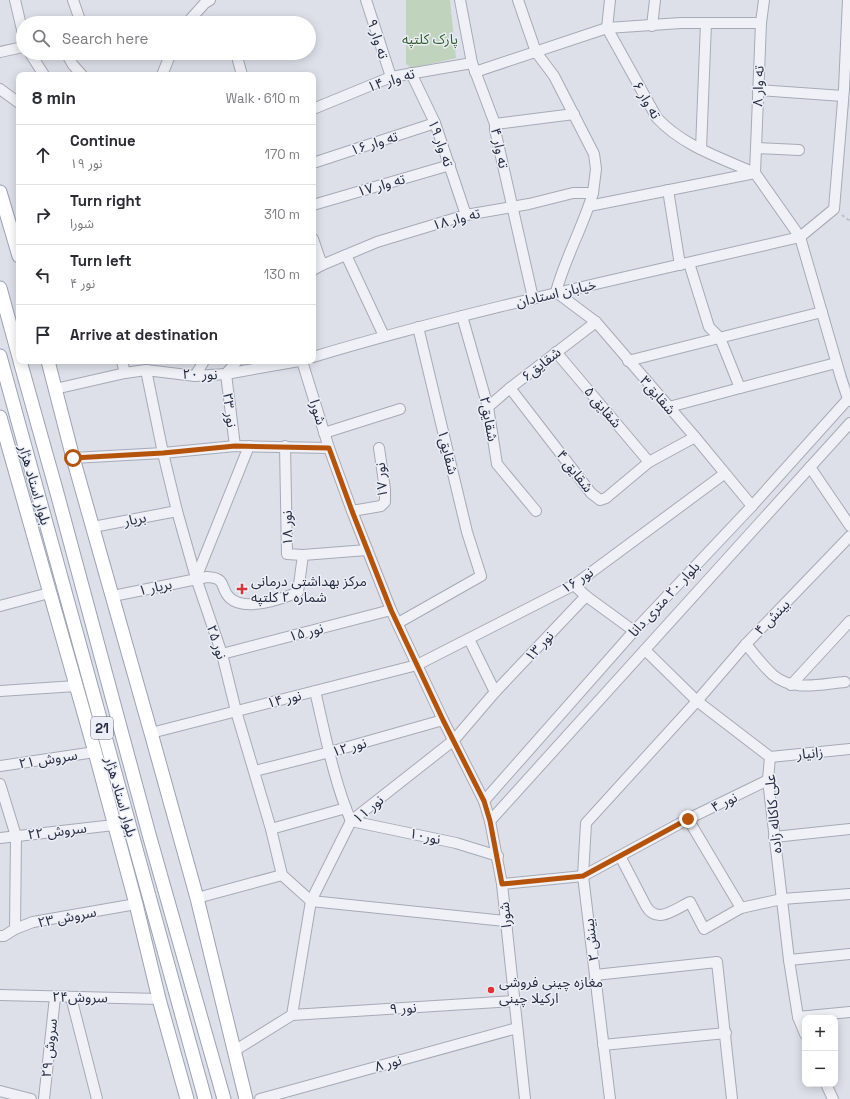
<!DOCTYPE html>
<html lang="en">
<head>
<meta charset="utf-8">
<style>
  :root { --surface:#fff; --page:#f7f7f7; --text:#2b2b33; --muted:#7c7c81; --line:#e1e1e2 }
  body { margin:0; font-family:"Space Grotesk","Noto Sans Arabic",sans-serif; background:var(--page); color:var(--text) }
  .controls { position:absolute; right:12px; bottom:12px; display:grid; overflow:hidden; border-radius:8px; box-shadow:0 2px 10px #0003 }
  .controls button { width:36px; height:36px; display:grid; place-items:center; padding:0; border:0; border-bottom:1px solid var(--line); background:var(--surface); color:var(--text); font:20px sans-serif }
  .stop { position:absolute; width:12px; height:12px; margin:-9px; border:3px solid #b45309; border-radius:50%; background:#fff }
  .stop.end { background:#b45309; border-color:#fff; box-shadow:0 1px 4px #0008 }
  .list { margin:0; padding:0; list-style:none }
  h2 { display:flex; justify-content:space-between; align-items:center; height:52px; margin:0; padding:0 16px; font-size:17px }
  h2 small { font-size:13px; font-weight:400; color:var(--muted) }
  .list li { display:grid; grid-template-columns:26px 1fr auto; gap:12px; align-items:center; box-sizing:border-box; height:60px; padding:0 16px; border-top:1px solid var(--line) }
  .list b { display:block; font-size:15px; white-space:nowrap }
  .list p { margin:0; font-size:13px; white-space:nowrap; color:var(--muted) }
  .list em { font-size:13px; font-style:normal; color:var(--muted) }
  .icon { flex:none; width:22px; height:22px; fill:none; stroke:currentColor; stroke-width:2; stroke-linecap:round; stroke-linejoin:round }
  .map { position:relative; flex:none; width:850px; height:1099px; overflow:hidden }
  .search { position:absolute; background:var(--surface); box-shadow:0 2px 10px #0003; left:16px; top:16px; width:300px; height:44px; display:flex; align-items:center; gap:10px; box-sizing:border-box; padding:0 14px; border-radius:22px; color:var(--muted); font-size:15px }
  .panel { position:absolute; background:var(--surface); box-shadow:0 2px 10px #0003; left:16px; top:72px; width:300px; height:292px; border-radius:8px }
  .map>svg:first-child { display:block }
  .green { fill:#c0d3bd }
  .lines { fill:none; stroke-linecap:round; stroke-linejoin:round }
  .minor-casing { stroke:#a6aab7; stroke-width:12 }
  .major-casing { stroke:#9ba2b5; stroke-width:15 }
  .path { stroke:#bbbec7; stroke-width:2; stroke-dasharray:3 3; stroke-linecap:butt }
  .minor { stroke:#f0f1f6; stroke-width:10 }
  .major { stroke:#fff; stroke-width:13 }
  .route { stroke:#b45309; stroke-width:5 }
  .poi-dot { fill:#db3437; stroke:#eceff6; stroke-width:1.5 }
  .labels { text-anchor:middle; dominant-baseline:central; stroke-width:3; stroke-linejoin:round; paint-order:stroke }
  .shield { fill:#eceff6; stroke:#616677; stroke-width:1 }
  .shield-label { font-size:13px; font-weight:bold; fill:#252b41 }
  .street-label { font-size:14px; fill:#252b41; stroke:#eceff6 }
  .park-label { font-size:14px; fill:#335e31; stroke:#eceff6 }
  .poi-label { font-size:14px; fill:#252b41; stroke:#eceff6; text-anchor:start }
</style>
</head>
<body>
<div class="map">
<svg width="850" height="1099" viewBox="0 0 850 1099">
  <rect width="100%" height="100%" fill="#dde0e9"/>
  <polygon class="green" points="406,0 450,0 456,58 412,68 406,64"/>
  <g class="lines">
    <defs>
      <g id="minor">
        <polyline points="15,0 23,34"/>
        <polyline points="73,0 81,23"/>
        <polyline points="366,0 391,77"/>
        <polyline points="460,0 472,63 495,124 495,130 533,298"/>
        <polyline points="518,0 536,52 554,76 594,154 596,169 593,193"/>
        <path d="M 610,0 L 607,28 L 657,118 C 683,146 721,158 755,173 L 761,23 L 764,0"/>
        <polyline points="187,23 205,3 210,0"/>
        <polyline points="652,26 655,0"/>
        <polyline points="0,52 23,47"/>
        <polyline points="30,53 44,75"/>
        <polyline points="66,53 73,65 82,75"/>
        <polyline points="236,53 242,75"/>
        <polyline points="475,72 607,28 681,23 761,23"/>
        <polyline points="411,73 435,123 466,215"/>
        <polyline points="162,75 171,53"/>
        <polyline points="0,89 19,103"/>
        <polyline points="758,90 843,96"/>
        <polyline points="313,109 391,77 472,63"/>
        <polyline points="495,124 574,114"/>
        <polyline points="756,148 799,150"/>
        <polyline points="701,149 706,23"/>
        <polyline points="313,163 435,123"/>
        <polyline points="668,190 680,265"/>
        <polyline points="313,205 450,165"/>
        <polyline points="589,206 755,173 800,237 841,378 848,399 850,401"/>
        <polyline points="313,239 322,265"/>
        <polyline points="346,255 384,336"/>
        <polyline points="689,263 709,327 720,338 740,388"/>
        <path d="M 313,270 L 322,265 L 377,242 L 466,215 L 529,204 L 573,193 L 593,193 C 583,227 565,258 556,292 L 596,322 L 695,437 L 752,506"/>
        <polyline points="462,316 488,407 497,464 536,511"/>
        <polyline points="556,352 649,462"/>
        <path d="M 313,357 C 473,309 637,275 800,237 L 834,209 L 844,89 L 848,0"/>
        <polyline points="122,361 125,373"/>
        <polyline points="302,361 329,448 352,511 391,610 443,720 484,801 490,821 502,884 525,1099"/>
        <polyline points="628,361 822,312"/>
        <polyline points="146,370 163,453 177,511 196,578 222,654 236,711 271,829 282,875 311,901"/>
        <polyline points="195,376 204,361"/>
        <polyline points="510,388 591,493 600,500 606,498 649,462 695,437"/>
        <polyline points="55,389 125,373 146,370 195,376 226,374 299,361"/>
        <polyline points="488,407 510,388 596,322"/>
        <polyline points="669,407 740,388 836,363"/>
        <polyline points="324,433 400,409"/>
        <polyline points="235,446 226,374 237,361"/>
        <polyline points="285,446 287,554 303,555 367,550"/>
        <polyline points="73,458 163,453 235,446 329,448"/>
        <polyline points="810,467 850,526"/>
        <polyline points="352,511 381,506 385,502 385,489 379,448"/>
        <polyline points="93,527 177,511"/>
        <polyline points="196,578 249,446"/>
        <polyline points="574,585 586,596 634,631"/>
        <path d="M 113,596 L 207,577 C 228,578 219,588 230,598 C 245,612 282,599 298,592 L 303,555"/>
        <polyline points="0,606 49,593"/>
        <polyline points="398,623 481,576 467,532 418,327"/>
        <polyline points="469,639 495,692"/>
        <path d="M 746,644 C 754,654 763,666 773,675 C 793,692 821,684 845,682"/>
        <polyline points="645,650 697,701 770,757 768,780 789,960 798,1017 805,1034"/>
        <polyline points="222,654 391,610"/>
        <polyline points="791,685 850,621"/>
        <polyline points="0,691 76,686"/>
        <path d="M 315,691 C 325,733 334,782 351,821 L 456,843 L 498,856"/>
        <polyline points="151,733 417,665 574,585 724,474"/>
        <polyline points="770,757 850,749"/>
        <polyline points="0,766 95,752"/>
        <polyline points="255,771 330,752 443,720"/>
        <polyline points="0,784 16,836 15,929"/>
        <polyline points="484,801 634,631 752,506 848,399"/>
        <polyline points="688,819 741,908 782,899 850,894"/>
        <polyline points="490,821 850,423"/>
        <polyline points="271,829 346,808"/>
        <polyline points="774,837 850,829"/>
        <polyline points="0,838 114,825"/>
        <path d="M 620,856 L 646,906 C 657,925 675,909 690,902 L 704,929 L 741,908"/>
        <polyline points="502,884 583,876 688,819 768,780"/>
        <polyline points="197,898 282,875"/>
        <polyline points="311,901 505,921"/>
        <polyline points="0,936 4,936 15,929 33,922 136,904"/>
        <polyline points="789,960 850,954"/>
        <polyline points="595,975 717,962 732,1099"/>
        <polyline points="0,995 159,999"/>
        <polyline points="71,997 97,1099"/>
        <polyline points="292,1015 514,1001"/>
        <polyline points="798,1017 850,1012"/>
        <polyline points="603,1045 726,1033"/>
        <polyline points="234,1051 292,1015 311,901 351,821 454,740 495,692 586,596"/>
        <polyline points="826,1084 833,1099"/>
        <polyline points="0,1091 31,1099"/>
        <polyline points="44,1099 55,997"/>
        <polyline points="260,1099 517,1028"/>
        <polyline points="610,1099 583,876 586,823 697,701 746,644 850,536"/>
      </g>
      <g id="major">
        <polyline points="0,192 19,256"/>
        <polyline points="0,288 19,357"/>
        <polyline points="0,356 205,1099"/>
        <polyline points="20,361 57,493 150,838 224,1099"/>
        <polyline points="48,361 73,458 151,733 197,898 246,1099"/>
        <polyline points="0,417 95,752 136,904 159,999 187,1099"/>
      </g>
    </defs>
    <use href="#minor" class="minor-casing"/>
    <use href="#major" class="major-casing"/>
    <polyline class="path" points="842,215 850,221"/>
    <use href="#minor" class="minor"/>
    <use href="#major" class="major"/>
  </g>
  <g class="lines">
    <polyline class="route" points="73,458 163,453 235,446 329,448 352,511 391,610 443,720 484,801 490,821 502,884 583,876 688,819"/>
  </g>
  <g class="poi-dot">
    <path d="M240 583h4v4h4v4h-4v4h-4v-4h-4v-4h4z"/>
    <circle cx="491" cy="990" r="4"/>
  </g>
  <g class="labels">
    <rect class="shield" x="91" y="717" width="22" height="22" rx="3"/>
    <g class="shield-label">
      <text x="102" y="728">21</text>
    </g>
    <g class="street-label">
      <text transform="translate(378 39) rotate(72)">ته وار ۹</text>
      <text transform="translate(391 80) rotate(-17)">ته وار ۱۴</text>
      <text transform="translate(758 86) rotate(-88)">ته وار ۸</text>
      <text transform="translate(647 100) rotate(59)">ته وار ۶</text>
      <text transform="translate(374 143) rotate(-18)">ته وار ۱۶</text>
      <text transform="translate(441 143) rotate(70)">ته وار ۱۹</text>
      <text transform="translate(500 148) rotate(78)">ته وار ۴</text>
      <text transform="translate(381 185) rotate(-16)">ته وار ۱۷</text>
      <text transform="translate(456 219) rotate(-15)">ته وار ۱۸</text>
      <text transform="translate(556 293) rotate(-13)">خیابان استادان</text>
      <text transform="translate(541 364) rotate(-38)">شقایق۶</text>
      <text transform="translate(200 374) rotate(1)">نور ۲۰</text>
      <text transform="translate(658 395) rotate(49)">شقایق۳</text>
      <text transform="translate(603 407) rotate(50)">شقایق ۵</text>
      <text transform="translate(230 410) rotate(83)">نور ۲۳</text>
      <text transform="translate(318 412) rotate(73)">شورا</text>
      <text transform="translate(489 419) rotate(79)">شقایق۲</text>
      <text transform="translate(448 452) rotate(76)">شقایق۱</text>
      <text transform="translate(575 471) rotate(52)">شقایق ۴</text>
      <text transform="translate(381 480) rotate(-94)">نور ۱۷</text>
      <text transform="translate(35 485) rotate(74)">بلوار استاد هژار</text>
      <text transform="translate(135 519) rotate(-11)">بریار</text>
      <text transform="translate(287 528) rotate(-91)">نور ۱۸</text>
      <text transform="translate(577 580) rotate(-33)">نور ۱۶</text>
      <text transform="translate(155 587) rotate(-12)">بریار ۱</text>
      <text transform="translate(664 599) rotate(-47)">بلوار ۲۰ متری دانا</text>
      <text transform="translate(772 617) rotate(-46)">بینش ۴</text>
      <text transform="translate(306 632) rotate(-15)">نور ۱۵</text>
      <text transform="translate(217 642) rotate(72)">نور ۲۵</text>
      <text transform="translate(539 646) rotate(-47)">نور ۱۳</text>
      <text transform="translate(284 699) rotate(-14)">نور ۱۴</text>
      <text transform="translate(349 747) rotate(-16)">نور ۱۲</text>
      <text transform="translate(810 753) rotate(-5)">زانیار</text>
      <text transform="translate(48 759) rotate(-9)">سروش ۲۱</text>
      <text transform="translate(121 797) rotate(74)">بلوار استاد هژار</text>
      <text transform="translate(724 802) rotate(-26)">نور ۴</text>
      <text transform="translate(368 809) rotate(-40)">نور ۱۱</text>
      <text transform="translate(773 814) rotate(-95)">علی کاکاله زاده</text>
      <text transform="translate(57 831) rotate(-7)">سروش ۲۲</text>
      <text transform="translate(425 836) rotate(12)">نور۱۰</text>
      <text transform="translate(505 915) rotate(-96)">شورا</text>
      <text transform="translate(67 917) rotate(-11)">سروش ۲۳</text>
      <text transform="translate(591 940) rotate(-97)">بینش ۲</text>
      <text transform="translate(80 997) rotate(1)">سروش۲۴</text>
      <text transform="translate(403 1008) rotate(-3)">نور ۹</text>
      <text transform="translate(49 1048) rotate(-84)">سروش ۲۹</text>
      <text transform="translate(388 1063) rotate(-16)">نور ۸</text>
    </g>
    <g class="park-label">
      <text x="430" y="39">پارک کلتپه</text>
    </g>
    <g class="poi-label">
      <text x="251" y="581">مرکز بهداشتی درمانی<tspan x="251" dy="16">شماره ۲ کلتپه</tspan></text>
      <text x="499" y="982">مغازه چینی فروشی<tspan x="499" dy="16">ارکیلا چینی</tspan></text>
    </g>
  </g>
</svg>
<div class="controls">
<button>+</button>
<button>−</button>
</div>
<div class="stop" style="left:73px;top:458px"></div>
<div class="stop end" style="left:688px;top:819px"></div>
<div class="search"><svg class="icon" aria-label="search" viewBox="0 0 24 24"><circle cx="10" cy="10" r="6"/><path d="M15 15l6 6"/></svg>Search here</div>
<section class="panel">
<h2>8 min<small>Walk · 610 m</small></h2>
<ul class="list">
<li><svg class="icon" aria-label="ahead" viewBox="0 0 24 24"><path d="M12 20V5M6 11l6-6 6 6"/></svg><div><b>Continue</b><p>نور ۱۹</p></div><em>170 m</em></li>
<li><svg class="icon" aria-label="right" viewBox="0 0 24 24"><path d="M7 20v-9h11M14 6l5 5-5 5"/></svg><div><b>Turn right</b><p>شورا</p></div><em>310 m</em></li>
<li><svg class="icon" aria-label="left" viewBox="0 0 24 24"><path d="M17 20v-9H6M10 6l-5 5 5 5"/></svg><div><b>Turn left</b><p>نور ۴</p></div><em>130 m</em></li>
<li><svg class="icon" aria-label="arrive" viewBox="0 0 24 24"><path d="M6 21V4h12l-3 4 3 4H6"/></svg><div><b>Arrive at destination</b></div></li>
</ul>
</section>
</div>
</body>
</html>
